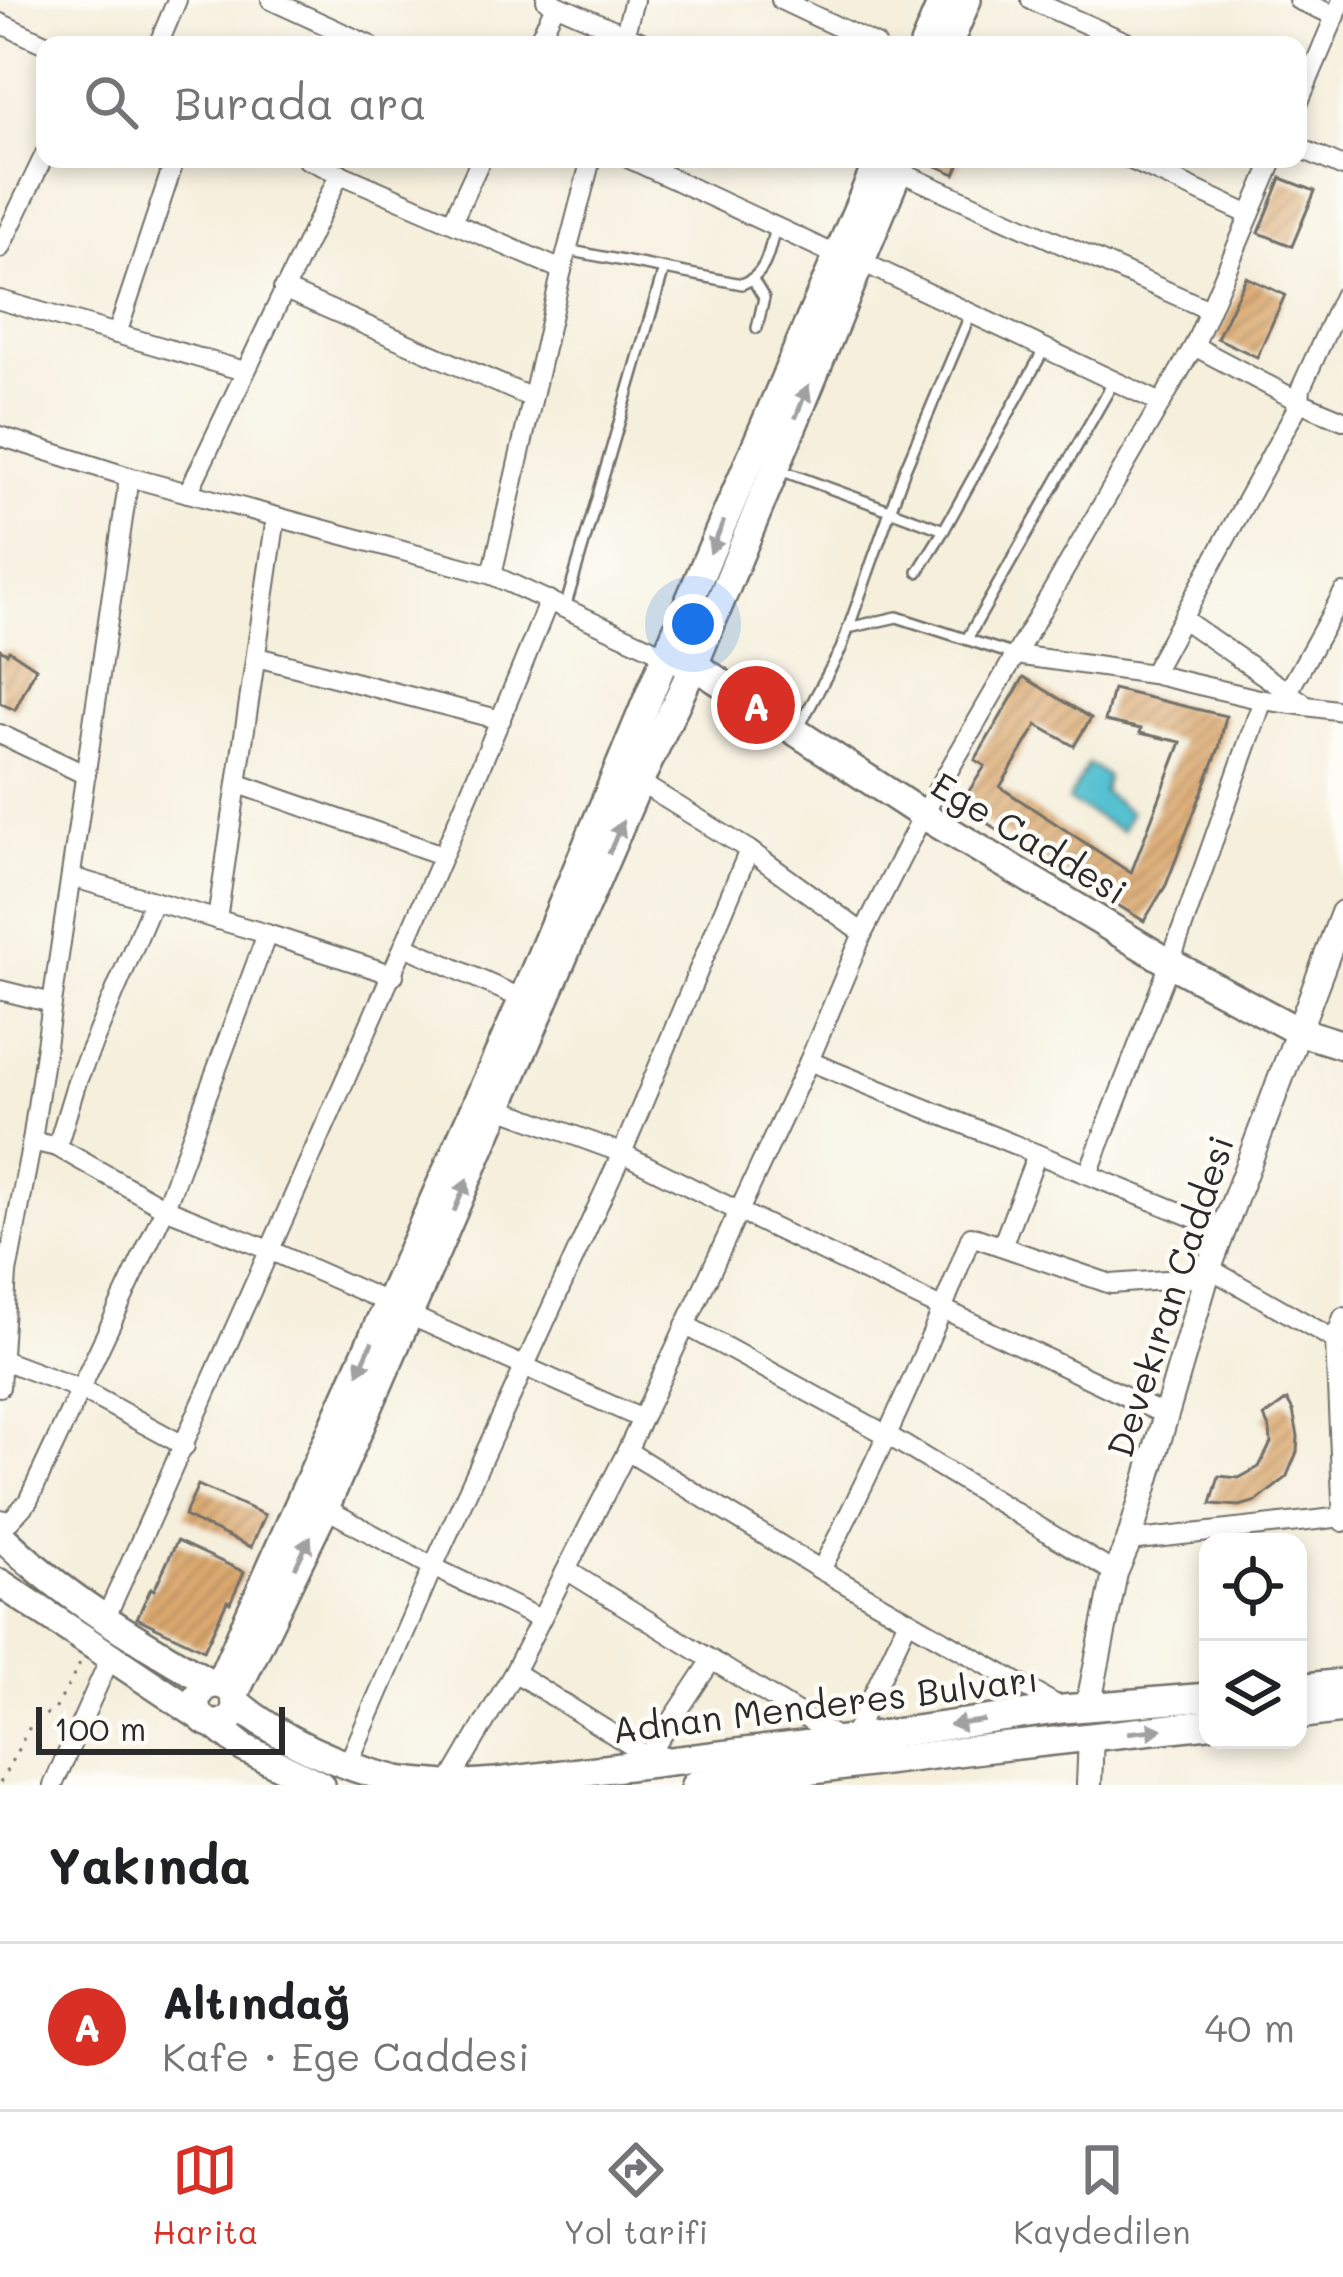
<!DOCTYPE html>
<html lang="tr">
<head>
<meta charset="utf-8">
<style>
  :root { --surface:#fff; --page:#f2f2f2; --text:#202124; --muted:#757577; --line:#e0e0e0; --accent:#d93025 }
  body { margin:0; font-family:Mali,sans-serif; background:var(--page); color:var(--text) }
  .controls { position:absolute; right:36px; bottom:36px; display:grid; overflow:hidden; border-radius:24px; box-shadow:0 6px 18px #0003 }
  .controls button { width:108px; height:108px; display:grid; place-items:center; padding:0; border:0; border-bottom:3px solid var(--line); background:var(--surface); color:var(--text); font:60px sans-serif }
  .scale { position:absolute; left:36px; bottom:30px; width:249px; box-sizing:border-box; padding-left:12px; border:6px solid #2b2b2b; border-top:0; font-size:33px; line-height:42px; white-space:nowrap; color:#2b2b2b; -webkit-text-stroke:9px #fdfcf7; paint-order:stroke }
  .you { position:absolute; left:693px; top:624px; width:42px; height:42px; margin:-30px; border:9px solid #fff; border-radius:50%; background:#1a73e8; box-shadow:0 0 0 18px #1a73e833 }
  .badge { display:grid; place-items:center; width:78px; height:78px; border-radius:50%; background:var(--accent); color:#fff; font-size:39px; font-weight:700 }
  .pin { position:absolute; translate:-50% -50%; border:6px solid #fff; box-shadow:0 3px 12px #0006 }
  .list { margin:0; padding:0; list-style:none }
  h2 { display:flex; justify-content:space-between; align-items:center; height:156px; margin:0; padding:0 48px; font-size:51px }
  h2 small { font-size:39px; font-weight:400; color:var(--muted) }
  .list li { display:grid; grid-template-columns:78px 1fr auto; gap:36px; align-items:center; box-sizing:border-box; height:168px; padding:0 48px; border-top:3px solid var(--line) }
  .list b { display:block; font-size:45px; white-space:nowrap }
  .list p { margin:0; font-size:39px; white-space:nowrap; color:var(--muted) }
  .list em { font-size:39px; font-style:normal; color:var(--muted) }
  .icon { flex:none; width:66px; height:66px; fill:none; stroke:currentColor; stroke-width:2; stroke-linecap:round; stroke-linejoin:round }
  .map { position:relative; flex:none; width:1343px; height:1785px; overflow:hidden }
  .search { position:absolute; background:var(--surface); box-shadow:0 6px 18px #0003; left:36px; right:36px; top:36px; height:132px; display:flex; align-items:center; gap:30px; box-sizing:border-box; padding:0 42px; border-radius:24px; color:var(--muted); font-size:45px }
  .sheet { height:324px; background:var(--surface) }
  nav { display:flex; justify-content:space-around; align-items:center; box-sizing:border-box; height:168px; border-top:3px solid var(--line); background:var(--surface); font-size:33px; color:var(--muted) }
  nav a { display:grid; justify-items:center; gap:6px }
  nav .on { color:var(--accent) }
  .map>svg:first-child { display:block }
  .water { fill:#56c1d1; stroke:#40767e; stroke-width:3 }
  .building { fill:url(#building-hatch) }
  .lines { fill:none; stroke-linecap:round; stroke-linejoin:round }
  .service-casing { stroke:#727069; stroke-width:14 }
  .minor-casing { stroke:#727069; stroke-width:22 }
  .tertiary-casing { stroke:#727069; stroke-width:28 }
  .secondary-casing { stroke:#727069; stroke-width:32 }
  .path { stroke:#727069; stroke-width:3; stroke-dasharray:3 9; stroke-linecap:butt }
  .service { stroke:#fff; stroke-width:9 }
  .minor { stroke:#fff; stroke-width:18 }
  .tertiary { stroke:#fff; stroke-width:24 }
  .secondary { stroke:#fff; stroke-width:27 }
  .oneway { fill:#a0a0a0 }
  .labels { text-anchor:middle; dominant-baseline:central; stroke-width:9; stroke-linejoin:round; paint-order:stroke }
  .street-label { font-size:36px; fill:#2b2b2b; stroke:#fdfcf7 }
</style>
</head>
<body>
<div class="map">
<svg width="1343" height="1785" viewBox="0 0 1343 1785">
  <defs>
    <pattern id="building-hatch" width="6" height="6" patternUnits="userSpaceOnUse" patternTransform="scale(3)"><rect width="6" height="6" fill="#dba970"/><path d="M-1 1l2-2M0 6l6-6M5 7l2-2" fill="none" stroke="#b28a5c"/></pattern>
  </defs>
  <rect width="100%" height="100%" fill="#fdfcf7"/>
  <filter id="ink" filterUnits="userSpaceOnUse"><feTurbulence type="fractalNoise" baseFrequency=".00833" numOctaves="2"/><feDisplacementMap in="SourceGraphic" scale="24" xChannelSelector="R" yChannelSelector="G"/><feConvolveMatrix kernelMatrix="1 2 1 2 8 2 1 2 1" color-interpolation-filters="sRGB"/></filter>
  <filter id="wash" filterUnits="userSpaceOnUse"><feTurbulence type="fractalNoise" baseFrequency=".004" numOctaves="4" result="noise"/><feDisplacementMap in="SourceGraphic" scale="48" xChannelSelector="R" yChannelSelector="G"/><feGaussianBlur stdDeviation="2.7" result="paint"/><feColorMatrix in="noise" values="0 0 0 0 0 0 0 0 0 0 0 0 0 0 0 0 0 1.4 0 .05"/><feComposite in="paint" operator="in"/></filter>
  <g filter="url(#wash)">
    <rect width="100%" height="100%" fill="#f5efdc"/>
    <polygon class="water" points="1088,764 1107,776 1103,792 1130,812 1122,831 1068,801"/>
    <g id="blocks">
      <g class="building">
        <polygon points="921,159 962,159 955,174"/>
        <polygon points="1281,178 1315,191 1292,246 1259,233"/>
        <polygon points="1246,277 1285,295 1257,357 1217,338"/>
        <polygon points="0,649 7,653 9,650 36,668 15,710 0,703"/>
        <polygon points="1024,677 1091,718 1074,746 1037,725 1000,787 1131,873 1181,742 1140,733 1141,729 1105,721 1113,689 1226,716 1219,748 1166,885 1144,921 1040,858 960,805 985,766 975,760"/>
        <polygon points="1287,1400 1293,1411 1298,1436 1297,1452 1286,1478 1257,1501 1240,1506 1211,1504 1219,1476 1239,1478 1259,1467 1271,1443 1270,1430 1264,1417"/>
        <polygon points="198,1485 265,1515 251,1547 184,1516"/>
        <polygon points="177,1541 244,1572 230,1603 227,1601 204,1650 137,1618 151,1588 154,1590"/>
      </g>
    </g>
  </g>
  <g filter="url(#ink)">
    <use href="#blocks" fill-opacity="0" stroke="#727069" stroke-width="3"/>
    <g class="lines">
      <defs>
        <g id="service">
          <path d="M 567,250 L 742,284 C 767,275 769,251 775,227"/>
          <polyline points="753,280 764,298 757,328"/>
          <polyline points="780,470 944,530"/>
          <polyline points="918,572 944,530 1045,348"/>
          <polyline points="565,608 664,269"/>
          <polyline points="848,628 897,617 1015,655"/>
          <polyline points="967,639 1114,381"/>
          <polyline points="799,727 841,649 905,469 971,313"/>
        </g>
        <g id="minor">
          <polyline points="271,0 369,45"/>
          <polyline points="546,0 649,45"/>
          <polyline points="781,0 876,45"/>
          <polyline points="1031,0 1133,45"/>
          <polyline points="1298,0 1336,16"/>
          <polyline points="0,23 47,45"/>
          <polyline points="623,40 634,0"/>
          <polyline points="158,45 177,0"/>
          <polyline points="536,45 556,4"/>
          <polyline points="1298,104 1342,0"/>
          <polyline points="1298,147 1343,167"/>
          <polyline points="306,159 562,270"/>
          <polyline points="630,159 838,256"/>
          <polyline points="1129,159 1250,215"/>
          <polyline points="898,171 1209,310"/>
          <polyline points="452,222 481,159"/>
          <polyline points="0,248 45,154"/>
          <polyline points="860,261 1161,403"/>
          <polyline points="283,289 532,398"/>
          <polyline points="0,300 244,371"/>
          <polyline points="117,334 175,159"/>
          <polyline points="1194,346 1300,402 1343,420"/>
          <polyline points="0,436 129,477 492,575 666,655"/>
          <polyline points="188,493 340,173"/>
          <polyline points="492,575 562,270 591,159"/>
          <polyline points="1183,619 1302,702"/>
          <polyline points="1016,655 1152,674 1263,700 1343,711"/>
          <polyline points="257,657 501,720"/>
          <polyline points="1152,674 1300,402 1301,388 1343,296"/>
          <polyline points="1288,692 1343,593"/>
          <polyline points="0,734 86,775"/>
          <polyline points="639,782 749,850 863,933"/>
          <polyline points="239,784 442,855"/>
          <polyline points="71,877 267,934 394,975"/>
          <polyline points="217,920 276,517"/>
          <polyline points="405,946 523,999"/>
          <polyline points="0,990 52,1003"/>
          <polyline points="809,1061 1224,1230"/>
          <polyline points="499,1108 622,1153 738,1211 1165,1415"/>
          <polyline points="32,1141 57,1147 165,1208 269,1250 389,1303"/>
          <polyline points="57,1147 77,1081 153,902"/>
          <polyline points="1088,1174 1170,963 1263,700"/>
          <polyline points="1002,1246 1037,1154"/>
          <polyline points="1209,1268 1335,1340 1343,1317"/>
          <polyline points="409,1315 640,1418"/>
          <polyline points="685,1325 889,1436 1115,1573"/>
          <polyline points="1343,1344 1335,1340 1343,1522"/>
          <polyline points="0,1359 80,1389 185,1446"/>
          <polyline points="0,1387 7,1273 32,1141 129,477"/>
          <polyline points="627,1451 821,1570 1062,1708"/>
          <polyline points="325,1508 433,1567 540,1619"/>
          <polyline points="0,1519 10,1521 28,1501 165,1208 267,934"/>
          <polyline points="1129,1541 1343,1517"/>
          <path d="M 821,1570 C 877,1460 928,1351 971,1236 L 1111,1284 L 1207,1277"/>
          <polyline points="568,1571 841,1740"/>
          <path d="M 105,1619 C 162,1495 216,1369 272,1245 C 367,1031 462,817 549,600"/>
          <polyline points="514,1672 657,1762"/>
          <polyline points="852,1739 908,1620"/>
          <polyline points="649,1755 712,1660"/>
          <polyline points="348,1764 433,1567 622,1153 749,850"/>
          <polyline points="53,1785 111,1656"/>
          <polyline points="448,1785 514,1672 627,1451 809,1061 863,933 923,815 1194,346 1274,159"/>
        </g>
        <g id="tertiary">
          <polyline points="1088,1707 1115,1573 1129,1541 1209,1268 1343,913"/>
          <polyline points="1089,1785 1091,1736"/>
        </g>
        <g id="secondary">
          <polyline points="924,45 943,0"/>
          <polyline points="948,45 967,0"/>
          <polyline points="679,660 694,665 923,815 1170,963 1298,1031 1343,1045"/>
          <path d="M 0,1535 C 63,1597 137,1640 212,1684"/>
          <polyline points="0,1583 198,1715"/>
          <circle cx="216" cy="1704" r="20"/>
          <polyline points="219,1684 523,999 666,655 879,159"/>
          <polyline points="1298,1688 1343,1683"/>
          <polyline points="234,1695 325,1508 639,782 694,665 903,159"/>
          <path d="M 236,1702 C 280,1740 341,1767 398,1780 C 413,1783 430,1783 445,1785"/>
          <polyline points="1298,1715 1343,1709"/>
          <polyline points="215,1725 244,1748 320,1785"/>
          <polyline points="452,1785 496,1782 852,1739 1063,1709 1208,1697"/>
          <polyline points="695,1785 981,1749 1208,1724"/>
        </g>
      </defs>
      <use href="#service" class="service-casing"/>
      <use href="#minor" class="minor-casing"/>
      <use href="#tertiary" class="tertiary-casing"/>
      <use href="#secondary" class="secondary-casing"/>
      <polyline class="path" points="0,1783 33,1721 55,1710 80,1664"/>
      <use href="#service" class="service"/>
      <use href="#minor" class="minor"/>
      <use href="#tertiary" class="tertiary"/>
      <use href="#secondary" class="secondary"/>
    </g>
    <defs><path id="oneway-solid" d="M-6-.8H1V-3.2L6.5 0L1 3.2V.8H-6Z" transform="scale(3)"/></defs>
    <g class="oneway">
      <use href="#oneway-solid" transform="translate(802 402) rotate(-68)"/>
      <use href="#oneway-solid" transform="translate(717 537) rotate(113)"/>
      <use href="#oneway-solid" transform="translate(616 837) rotate(-67)"/>
      <use href="#oneway-solid" transform="translate(461 1195) rotate(-67)"/>
      <use href="#oneway-solid" transform="translate(365 1358) rotate(114)"/>
      <use href="#oneway-solid" transform="translate(303 1552) rotate(-64)"/>
      <use href="#oneway-solid" transform="translate(967 1723) rotate(172)"/>
      <use href="#oneway-solid" transform="translate(1145 1731) rotate(-6)"/>
    </g>
  </g>
  <g class="labels">
    <g class="street-label">
      <text transform="translate(1030 837) rotate(31)">Ege Caddesi</text>
      <text transform="translate(1169 1296) rotate(-72)">Devekıran Caddesi</text>
      <text transform="translate(825 1703) rotate(-7)">Adnan Menderes Bulvarı</text>
    </g>
  </g>
</svg>
<div class="controls">
<button><svg class="icon" aria-label="locate" viewBox="0 0 24 24"><circle cx="12" cy="12" r="6"/><path d="M12 2v4M12 18v4M2 12h4M18 12h4"/></svg></button>
<button><svg class="icon" aria-label="layers" viewBox="0 0 24 24"><path d="M12 4l9 5-9 5-9-5zM3 14l9 5 9-5"/></svg></button>
</div>
<div class="scale">100 m</div>
<div class="you"></div>
<div class="pin badge" style="left:756px;top:705px">A</div>
<div class="search"><svg class="icon" aria-label="search" viewBox="0 0 24 24"><circle cx="10" cy="10" r="6"/><path d="M15 15l6 6"/></svg>Burada ara</div>
</div>
<section class="sheet">
<h2>Yakında<small></small></h2>
<ul class="list">
<li><span class="badge">A</span><div><b>Altındağ</b><p>Kafe · Ege Caddesi</p></div><em>40 m</em></li>
</ul>
</section>
<nav>
<a class="on"><svg class="icon" aria-label="map" viewBox="0 0 24 24"><path d="M3 6l6-2 6 2 6-2v14l-6 2-6-2-6 2zM9 4v14M15 6v14"/></svg>Harita</a>
<a><svg class="icon" aria-label="directions" viewBox="0 0 24 24"><path d="M12 3l9 9-9 9-9-9zM9 14v-3h6M13 9l2 2-2 2"/></svg>Yol tarifi</a>
<a><svg class="icon" aria-label="saved" viewBox="0 0 24 24"><path d="M7 4h10v16l-5-4-5 4z"/></svg>Kaydedilen</a>
</nav>
</body>
</html>
